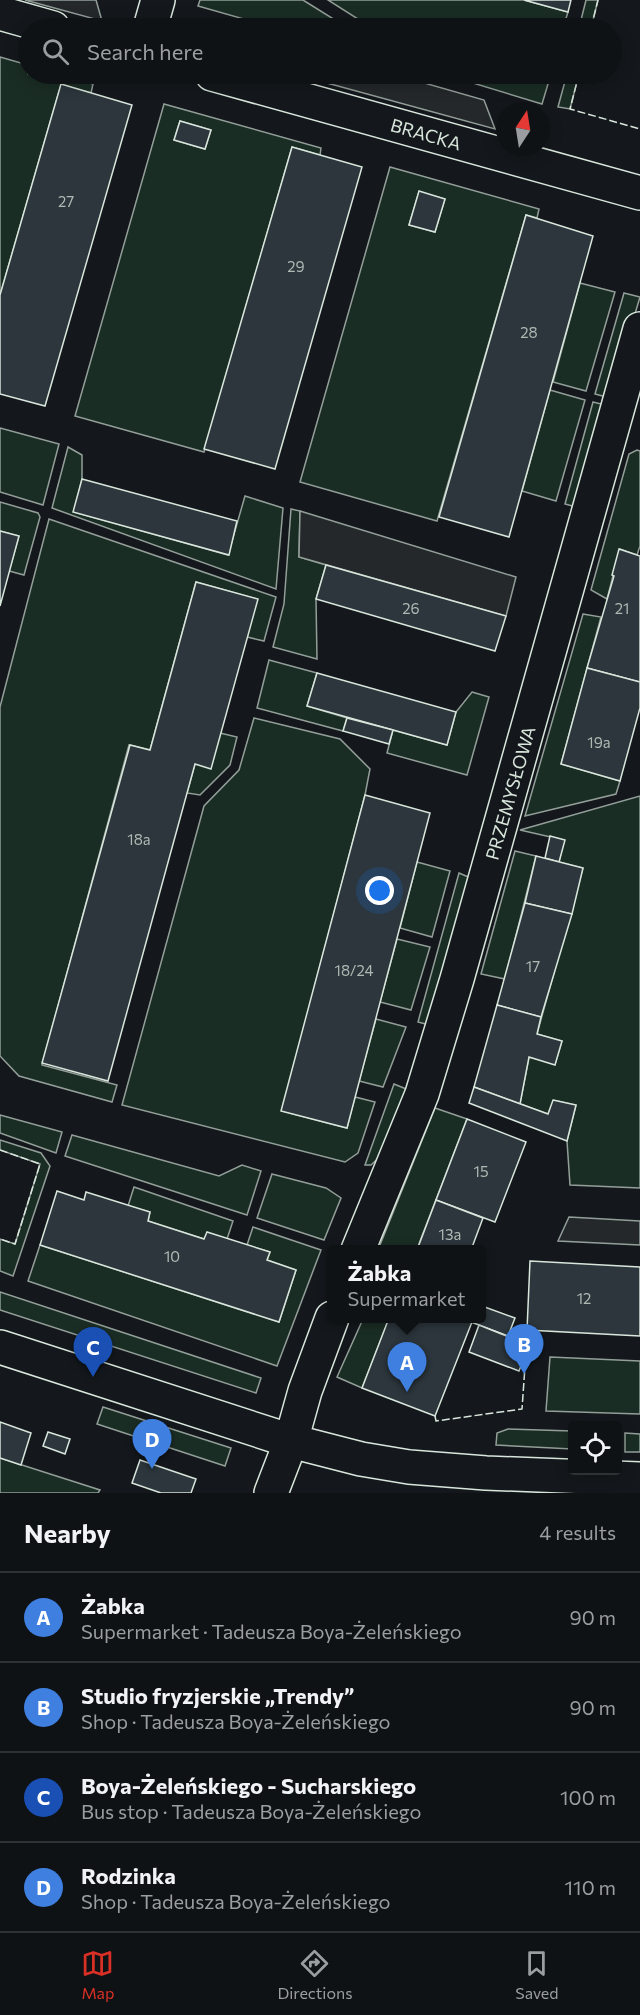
<!DOCTYPE html>
<html lang="en">
<head>
<meta charset="utf-8">
<style>
  :root { --surface:#0f1215; --page:#181b1e; --text:#f1f3f6; --muted:#9b9ea0; --line:#2f3234; --accent:#d93025 }
  body { margin:0; font-family:Commissioner,sans-serif; background:var(--page); color:var(--text) }
  .controls { position:absolute; right:18px; bottom:18px; display:grid; overflow:hidden; border-radius:6px; box-shadow:0 3px 15px #0003 }
  .controls button { width:54px; height:54px; display:grid; place-items:center; padding:0; border:0; border-bottom:2px solid var(--line); background:var(--surface); color:var(--text); font:30px sans-serif }
  .compass { position:absolute; left:496px; top:102px; width:54px; height:54px; border-radius:50%; background:var(--surface); box-shadow:0 3px 15px #0003; rotate:12deg }
  .you { position:absolute; left:380px; top:891px; width:21px; height:21px; margin:-15px; border:4px solid #fff; border-radius:50%; background:#1a73e8; box-shadow:0 0 0 9px #1a73e833 }
  .badge { display:grid; place-items:center; width:39px; height:39px; border-radius:50%; background:var(--accent); color:#fff; font-size:20px; font-weight:700 }
  .pin { position:absolute; translate:-50% -50px; filter:drop-shadow(0 2px 3px #0008) }
  .pin::after { content:''; position:absolute; top:32px; width:21px; height:18px; background:inherit; clip-path:polygon(0 0,100% 0,50% 100%) }
  .popup { position:absolute; left:327px; top:1245px; width:159px; height:78px; box-sizing:border-box; display:grid; place-content:center; border-radius:6px; background:var(--surface); filter:drop-shadow(0 2px 4px #0005); font-size:20px; white-space:nowrap; color:var(--muted) }
  .popup b { font-size:22px; color:var(--text) }
  .popup::after { content:''; position:absolute; left:50%; top:100%; margin-left:-12px; border:12px solid transparent; border-top-color:var(--surface) }
  .list { margin:0; padding:0; list-style:none }
  h2 { display:flex; justify-content:space-between; align-items:center; height:78px; margin:0; padding:0 24px; font-size:26px }
  h2 small { font-size:20px; font-weight:400; color:var(--muted) }
  .list li { display:grid; grid-template-columns:39px 1fr auto; gap:18px; align-items:center; box-sizing:border-box; height:90px; padding:0 24px; border-top:2px solid var(--line) }
  .list b { display:block; font-size:22px; white-space:nowrap }
  .list p { margin:0; font-size:20px; white-space:nowrap; color:var(--muted) }
  .list em { font-size:20px; font-style:normal; color:var(--muted) }
  .icon { flex:none; width:33px; height:33px; fill:none; stroke:currentColor; stroke-width:2; stroke-linecap:round; stroke-linejoin:round }
  .map { position:relative; flex:none; width:640px; height:1493px; overflow:hidden }
  .search { position:absolute; background:var(--surface); box-shadow:0 3px 15px #0003; left:18px; right:18px; top:18px; height:66px; display:flex; align-items:center; gap:15px; box-sizing:border-box; padding:0 21px; border-radius:33px; color:var(--muted); font-size:22px }
  .sheet { height:438px; background:var(--surface) }
  nav { display:flex; justify-content:space-around; align-items:center; box-sizing:border-box; height:84px; border-top:2px solid var(--line); background:var(--surface); font-size:16px; color:var(--muted) }
  nav a { display:grid; justify-items:center; gap:3px }
  nav .on { color:var(--accent) }
  .map>svg:first-child { display:block }
  .green { fill:#1a2d24; stroke:#939e99; stroke-width:1.5; fill-rule:evenodd }
  .parking { fill:#24282b; stroke:#939e99; stroke-width:1.5 }
  .building { fill:#2c363c; stroke:#d8e6dc; stroke-width:1.5 }
  .lines { fill:none; stroke-linecap:round; stroke-linejoin:round }
  .minor-casing { stroke:#d8e6dc; stroke-width:36 }
  .tertiary-casing { stroke:#d8e6dc; stroke-width:36 }
  .minor { stroke:#14181c; stroke-width:33 }
  .tertiary { stroke:#14181c; stroke-width:33 }
  .fence { stroke:#d8e6dc; stroke-width:1.5; stroke-dasharray:8 3; stroke-linecap:butt }
  .labels { text-anchor:middle; dominant-baseline:central; stroke-width:4.5; stroke-linejoin:round; paint-order:stroke }
  .number-label { font-size:15px; fill:#adbab4 }
  .street-label { font-size:18px; fill:#d8e6dc; stroke:#14181c }
</style>
</head>
<body>
<div class="map">
<svg width="640" height="1493" viewBox="0 0 640 1493">
  <rect width="100%" height="100%" fill="#14181c"/>
  <g class="green">
    <polygon points="200,0 303,0 348,28 275,28 198,6"/>
    <polygon points="328,0 524,0 568,12 563,28 372,28"/>
    <polygon points="586,0 598,0 591,28 579,28"/>
    <polygon points="0,57 28,65 28,74 57,74 93,84 91,93 61,85 0,295"/>
    <polygon points="464,74 551,74 542,104 463,80"/>
    <polygon points="567,74 579,74 570,109 558,107"/>
    <path d="M 164,104 L 321,148 L 320,155 L 292,147 L 204,452 L 75,416 ZM 180,121 L 211,130 L 205,149 L 174,140 Z"/>
    <path d="M 390,167 L 539,209 L 537,218 L 526,215 L 437,521 L 300,482 ZM 419,192 L 445,199 L 435,232 L 409,225 Z"/>
    <polygon points="580,283 615,292 586,391 553,382"/>
    <polygon points="624,293 640,297 610,398 595,394"/>
    <polygon points="550,390 585,400 556,501 522,491"/>
    <polygon points="593,402 609,406 580,508 565,504"/>
    <polygon points="0,428 59,444 43,505 0,492"/>
    <polygon points="68,447 82,455 82,479 74,512 228,555 245,496 283,508 276,589 52,508"/>
    <polygon points="637,450 640,451 640,546 637,555 620,549 607,599 591,590 629,454"/>
    <polygon points="0,502 38,513 40,517 24,575 9,571 19,536 0,531"/>
    <polygon points="291,509 300,511 299,557 326,565 316,599 317,659 273,647 284,604"/>
    <polygon points="49,519 276,597 264,641 247,637 257,599 196,582 150,750 129,745 42,1065 117,1085 112,1102 19,1076 0,1056 0,707"/>
    <polygon points="583,614 601,617 561,764 620,781 616,794 525,816"/>
    <polygon points="269,660 317,673 307,706 347,718 343,731 257,708"/>
    <polygon points="472,692 489,697 467,775 387,753 393,730 447,745 456,712"/>
    <polygon points="254,718 340,739 370,769 365,795 282,1111 347,1128 355,1097 375,1102 358,1153 345,1162 122,1105 204,806 239,770"/>
    <polygon points="220,733 237,737 230,765 200,795 187,793 195,764"/>
    <polygon points="640,796 640,1188 570,1185 567,1141 576,1105 554,1100 548,1114 520,1104 529,1057 555,1064 562,1041 537,1034 583,868 559,862 564,840 520,830"/>
    <polygon points="515,851 536,856 505,979 481,974"/>
    <polygon points="417,862 450,871 432,937 400,928"/>
    <polygon points="459,873 473,879 433,1026 418,1022"/>
    <polygon points="397,939 430,947 411,1010 380,1002"/>
    <polygon points="376,1019 406,1027 383,1087 359,1081"/>
    <polygon points="394,1084 411,1091 386,1151 371,1165 365,1165"/>
    <polygon points="435,1108 467,1119 417,1249 378,1250"/>
    <polygon points="0,1115 62,1132 56,1153 0,1133"/>
    <polygon points="72,1135 219,1176 242,1165 261,1171 247,1215 65,1156"/>
    <polygon points="0,1140 41,1153 50,1166 13,1276 0,1271 0,1239 15,1244 40,1164 0,1150"/>
    <polygon points="272,1174 326,1188 341,1198 324,1240 257,1218"/>
    <polygon points="134,1187 233,1221 227,1239 204,1239 148,1221 150,1212 128,1206"/>
    <polygon points="253,1227 321,1250 277,1366 28,1281 40,1245 279,1322 296,1270 267,1260 270,1252 247,1245"/>
    <polygon points="0,1292 261,1378 256,1393 0,1310"/>
    <polygon points="363,1319 389,1319 362,1388 337,1377"/>
    <polygon points="550,1357 640,1361 640,1414 546,1411"/>
    <polygon points="103,1407 231,1448 225,1466 97,1424"/>
    <polygon points="508,1429 572,1431 572,1449 496,1445 497,1433"/>
    <polygon points="625,1433 640,1434 640,1452 625,1452"/>
    <polygon points="0,1458 100,1490 98,1493 0,1493"/>
  </g>
  <g class="parking">
    <polygon points="25,0 96,0 102,21"/>
    <polygon points="294,74 393,74 484,100 495,129"/>
    <polygon points="300,511 516,577 506,616 299,557"/>
    <polygon points="569,1217 640,1221 640,1245 558,1241"/>
  </g>
  <g class="building">
    <polygon points="524,0 571,0 568,12"/>
    <polygon points="61,84 132,105 45,406 0,394 0,295"/>
    <polygon points="180,121 211,130 205,149 174,140"/>
    <polygon points="292,147 362,167 275,469 204,449"/>
    <polygon points="419,191 445,199 435,232 409,225"/>
    <polygon points="526,215 593,236 509,537 439,517"/>
    <polygon points="82,479 237,521 229,555 73,512"/>
    <polygon points="0,531 19,536 0,606"/>
    <polygon points="619,549 640,556 640,682 587,668 614,576 612,575"/>
    <polygon points="326,565 506,616 495,651 316,599"/>
    <polygon points="196,582 258,599 211,769 195,764 108,1081 42,1063 130,745 150,750"/>
    <polygon points="587,668 640,682 640,708 620,781 561,764"/>
    <polygon points="317,673 456,712 447,745 307,706"/>
    <polygon points="347,718 393,730 389,744 343,731"/>
    <polygon points="365,795 430,813 347,1128 281,1111"/>
    <polygon points="550,836 565,840 559,862 545,858"/>
    <polygon points="536,856 583,868 572,914 525,903"/>
    <polygon points="525,903 572,914 541,1017 497,1005"/>
    <polygon points="497,1005 541,1017 537,1034 562,1041 555,1065 529,1057 520,1104 474,1087"/>
    <polygon points="474,1087 548,1114 553,1100 576,1105 567,1141 469,1103"/>
    <polygon points="467,1119 526,1142 495,1222 436,1200"/>
    <polygon points="57,1191 84,1200 86,1192 150,1212 148,1221 204,1239 207,1232 270,1252 267,1260 296,1270 279,1322 40,1245"/>
    <polygon points="436,1200 483,1218 471,1250 417,1250"/>
    <polygon points="530,1261 640,1267 640,1336 527,1330"/>
    <polygon points="482,1306 515,1318 508,1336 463,1319 482,1318"/>
    <polygon points="389,1318 463,1318 472,1322 435,1416 362,1388"/>
    <polygon points="479,1325 529,1345 519,1371 469,1352"/>
    <polygon points="0,1422 31,1433 21,1465 0,1458"/>
    <polygon points="48,1432 70,1439 65,1454 43,1446"/>
    <polygon points="140,1460 196,1479 191,1493 161,1493 132,1483"/>
  </g>
  <g class="lines">
    <defs>
      <g id="minor">
        <polyline points="0,13 53,28"/>
        <polyline points="150,28 158,0"/>
        <polyline points="212,74 640,193"/>
        <polyline points="358,1250 422,1094 457,979 640,329"/>
        <polyline points="271,1493 291,1441 305,1391 332,1318"/>
      </g>
      <polyline id="tertiary" points="0,1347 291,1441 361,1459 409,1467 486,1473 640,1479"/>
    </defs>
    <use href="#minor" class="minor-casing"/>
    <use href="#tertiary" class="tertiary-casing"/>
    <use href="#minor" class="minor"/>
    <use href="#tertiary" class="tertiary"/>
    <g class="fence">
      <polyline points="591,28 598,0"/>
      <polyline points="579,74 570,109 640,129"/>
      <polyline points="0,1150 40,1164 15,1244 0,1239"/>
      <polyline points="435,1416 436,1421 522,1409 526,1352"/>
    </g>
  </g>
  <g class="labels">
    <g class="number-label">
      <text x="66" y="201">27</text>
      <text x="296" y="266">29</text>
      <text x="529" y="332">28</text>
      <text x="411" y="608">26</text>
      <text x="622" y="608">21</text>
      <text x="599" y="742">19a</text>
      <text x="139" y="839">18a</text>
      <text x="533" y="966">17</text>
      <text x="354" y="970">18/24</text>
      <text x="481" y="1171">15</text>
      <text x="450" y="1234">13a</text>
      <text x="172" y="1256">10</text>
      <text x="584" y="1298">12</text>
    </g>
    <g class="street-label">
      <text transform="translate(426 134) rotate(16)">BRACKA</text>
      <text transform="translate(510 793) rotate(-74)">PRZEMYSŁOWA</text>
    </g>
  </g>
</svg>
<div class="controls">
<button><svg class="icon" aria-label="locate" viewBox="0 0 24 24"><circle cx="12" cy="12" r="6"/><path d="M12 2v4M12 18v4M2 12h4M18 12h4"/></svg></button>
</div>
<svg class="compass" viewBox="-18 -18 36 36"><path d="M0-13l5 13h-10z" fill="#e53935"/><path d="M0 13l5-13h-10z" fill="#9b9ea0"/></svg>
<div class="you"></div>
<div class="pin badge" style="left:407px;top:1392px;background:#3f7fe0">A</div>
<div class="popup"><b>Żabka</b>Supermarket</div>
<div class="pin badge" style="left:524px;top:1374px;background:#3f7fe0">B</div>
<div class="pin badge" style="left:93px;top:1377px;background:#1a4fb4">C</div>
<div class="pin badge" style="left:152px;top:1469px;background:#3f7fe0">D</div>
<div class="search"><svg class="icon" aria-label="search" viewBox="0 0 24 24"><circle cx="10" cy="10" r="6"/><path d="M15 15l6 6"/></svg>Search here</div>
</div>
<section class="sheet">
<h2>Nearby<small>4 results</small></h2>
<ul class="list">
<li><span class="badge" style="background:#3f7fe0">A</span><div><b>Żabka</b><p>Supermarket · Tadeusza Boya-Żeleńskiego</p></div><em>90 m</em></li>
<li><span class="badge" style="background:#3f7fe0">B</span><div><b>Studio fryzjerskie „Trendy”</b><p>Shop · Tadeusza Boya-Żeleńskiego</p></div><em>90 m</em></li>
<li><span class="badge" style="background:#1a4fb4">C</span><div><b>Boya-Żeleńskiego - Sucharskiego</b><p>Bus stop · Tadeusza Boya-Żeleńskiego</p></div><em>100 m</em></li>
<li><span class="badge" style="background:#3f7fe0">D</span><div><b>Rodzinka</b><p>Shop · Tadeusza Boya-Żeleńskiego</p></div><em>110 m</em></li>
</ul>
</section>
<nav>
<a class="on"><svg class="icon" aria-label="map" viewBox="0 0 24 24"><path d="M3 6l6-2 6 2 6-2v14l-6 2-6-2-6 2zM9 4v14M15 6v14"/></svg>Map</a>
<a><svg class="icon" aria-label="directions" viewBox="0 0 24 24"><path d="M12 3l9 9-9 9-9-9zM9 14v-3h6M13 9l2 2-2 2"/></svg>Directions</a>
<a><svg class="icon" aria-label="saved" viewBox="0 0 24 24"><path d="M7 4h10v16l-5-4-5 4z"/></svg>Saved</a>
</nav>
</body>
</html>
